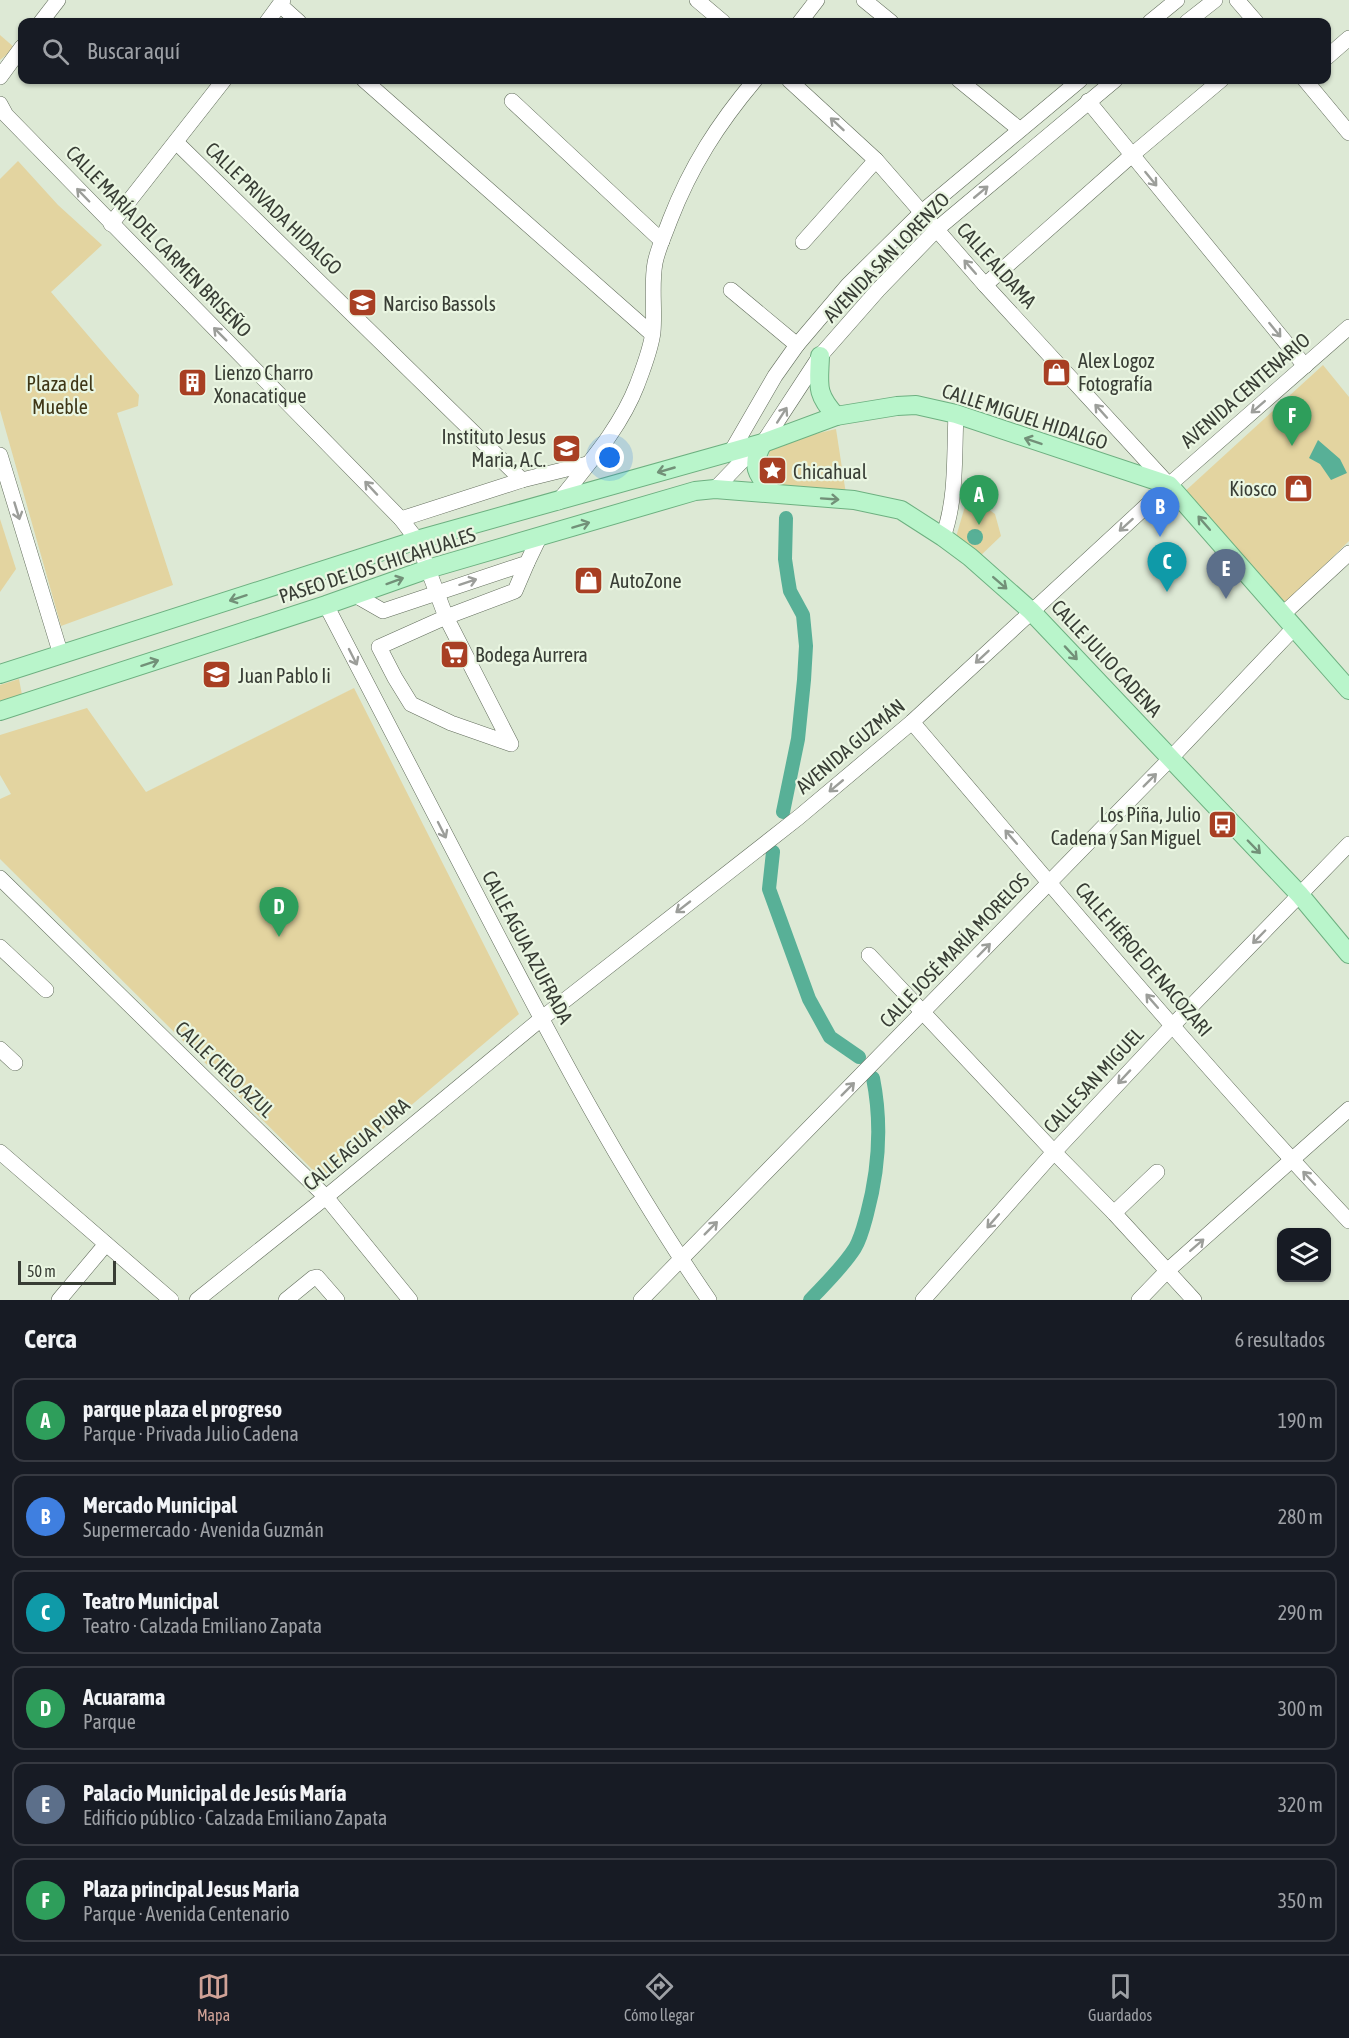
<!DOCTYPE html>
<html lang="es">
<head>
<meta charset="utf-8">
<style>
  :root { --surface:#171b24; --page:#242831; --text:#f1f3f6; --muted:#9ea1a6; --line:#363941; --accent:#d0a297 }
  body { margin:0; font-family:"Asap Condensed",sans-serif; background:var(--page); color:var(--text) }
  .controls { position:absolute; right:18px; bottom:18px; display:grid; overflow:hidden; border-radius:12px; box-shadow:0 2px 4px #0004 }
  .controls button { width:54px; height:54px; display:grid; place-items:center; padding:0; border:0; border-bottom:2px solid var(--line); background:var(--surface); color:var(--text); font:30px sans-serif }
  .scale { position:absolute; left:18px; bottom:15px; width:98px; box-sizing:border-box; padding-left:6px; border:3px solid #383d35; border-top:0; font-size:16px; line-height:21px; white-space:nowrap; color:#383d35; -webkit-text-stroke:4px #eaf6e2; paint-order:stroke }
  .you { position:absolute; left:610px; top:458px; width:21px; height:21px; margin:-15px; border:4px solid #fff; border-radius:50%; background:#1a73e8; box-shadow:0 0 0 9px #1a73e833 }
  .badge { display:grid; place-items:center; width:39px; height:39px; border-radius:50%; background:var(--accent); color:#fff; font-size:20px; font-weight:700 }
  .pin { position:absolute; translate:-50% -50px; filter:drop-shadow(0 2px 3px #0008) }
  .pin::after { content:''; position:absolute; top:32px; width:21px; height:18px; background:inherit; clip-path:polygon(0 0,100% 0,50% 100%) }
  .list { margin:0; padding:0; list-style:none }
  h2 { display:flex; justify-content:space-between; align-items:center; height:78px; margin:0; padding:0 24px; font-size:26px }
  h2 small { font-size:20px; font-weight:400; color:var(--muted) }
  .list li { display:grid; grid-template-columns:39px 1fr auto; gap:18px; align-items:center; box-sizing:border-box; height:84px; margin:0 12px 12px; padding:0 12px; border:2px solid var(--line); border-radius:12px }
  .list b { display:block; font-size:22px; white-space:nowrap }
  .list p { margin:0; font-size:20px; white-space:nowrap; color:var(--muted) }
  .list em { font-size:20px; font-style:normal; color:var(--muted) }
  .icon { flex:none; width:33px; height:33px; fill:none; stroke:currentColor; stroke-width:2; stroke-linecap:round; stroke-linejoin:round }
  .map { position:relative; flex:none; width:1349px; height:1300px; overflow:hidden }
  .search { position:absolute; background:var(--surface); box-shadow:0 2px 4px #0004; left:18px; right:18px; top:18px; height:66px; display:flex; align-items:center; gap:15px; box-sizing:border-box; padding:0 21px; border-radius:12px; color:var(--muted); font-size:22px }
  .sheet { height:654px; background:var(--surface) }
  nav { display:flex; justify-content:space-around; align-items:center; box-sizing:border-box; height:84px; border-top:2px solid var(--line); background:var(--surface); font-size:16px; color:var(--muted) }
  nav a { display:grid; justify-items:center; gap:3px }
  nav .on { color:var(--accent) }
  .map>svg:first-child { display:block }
  .green { fill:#e3d4a0 }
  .water { fill:#58b097 }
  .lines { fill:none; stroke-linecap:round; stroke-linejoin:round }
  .canal { stroke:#58b097; stroke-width:14 }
  .minor-casing { stroke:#616c5b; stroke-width:16 }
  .major-casing { stroke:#6db080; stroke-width:20 }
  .minor { stroke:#fff; stroke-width:15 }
  .major { stroke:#b9f5cb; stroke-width:18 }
  .oneway { stroke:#9c9e9a }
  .oneway2 { stroke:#729078 }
  .labels { text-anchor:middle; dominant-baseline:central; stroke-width:4.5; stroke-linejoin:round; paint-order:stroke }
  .street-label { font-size:20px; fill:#383d35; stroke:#eaf6e2 }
  .poi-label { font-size:20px; fill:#383d35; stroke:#eaf6e2; text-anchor:start }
  .park-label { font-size:20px; fill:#3f3616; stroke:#eaf6e2 }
</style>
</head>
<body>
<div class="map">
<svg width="1349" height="1300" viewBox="0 0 1349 1300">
  <rect width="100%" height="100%" fill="#dde9d5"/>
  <g class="green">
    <polygon points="0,35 15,48 0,60"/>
    <polygon points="18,161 58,205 102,245 51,292 139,395 138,406 117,413 173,585 61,626 0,410 0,179"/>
    <polygon points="1323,365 1349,397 1349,541 1281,608 1182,494"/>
    <polygon points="836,429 846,494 783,489 764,475 770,450 798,438"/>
    <polygon points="974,499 995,514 1001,536 978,558 956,537 966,503"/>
    <polygon points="0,519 16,569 0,592"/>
    <polygon points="19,679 22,695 0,702 0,685"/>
    <polygon points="354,688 519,1014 323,1180 0,859 0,799 11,794 0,775 0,735 87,708 146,792"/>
  </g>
  <g class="water">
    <polygon points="1318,440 1340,459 1347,473 1331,480 1320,464 1309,458"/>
    <circle cx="975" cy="537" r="8"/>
  </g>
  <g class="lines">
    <g class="canal">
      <polyline points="783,812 798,739 804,680 806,646 803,615 790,591 788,579 785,559 786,518"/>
      <polyline points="773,852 769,889 809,999 830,1037 859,1057"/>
      <path d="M 810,1300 C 825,1284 843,1267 855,1248 C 861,1238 864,1225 867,1214 C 879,1169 882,1123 873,1078"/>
    </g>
    <defs>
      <g id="minor">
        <polyline points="697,0 723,22"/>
        <polyline points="864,0 891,22"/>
        <polyline points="1237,0 1256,22"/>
        <polyline points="280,5 299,22"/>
        <polyline points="41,22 58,0"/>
        <polyline points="267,22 283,0"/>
        <polyline points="800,22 817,0"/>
        <polyline points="1150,22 1177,0"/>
        <polyline points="1187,22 1215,0"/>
        <polyline points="1326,58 1349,38"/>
        <polyline points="0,77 22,47"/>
        <polyline points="364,80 652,334"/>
        <polyline points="789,80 876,160 985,285 1169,485"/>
        <polyline points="959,80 1019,129"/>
        <polyline points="1305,80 1349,133"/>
        <polyline points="512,101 662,241"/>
        <polyline points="1088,101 1305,366"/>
        <polyline points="0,104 6,115 401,519 417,540 446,617 511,744 451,723 411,704 395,678 379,647 446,617 515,591 527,563"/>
        <polyline points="177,143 522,480"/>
        <polyline points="111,224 224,80"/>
        <polyline points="803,242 876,160"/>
        <polyline points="985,285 1132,155 1221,80"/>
        <polyline points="731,290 797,345"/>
        <polyline points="731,452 775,376 797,345 848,285 922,212 1080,80"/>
        <polyline points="0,455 61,655"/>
        <polyline points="715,489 743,460 763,443 820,356 878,290 937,229 1115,80"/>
        <path d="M 558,502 C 587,465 620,429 637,385 C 643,369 651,349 653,332 C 655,309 651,285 655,263 C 658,248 665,234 670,220 C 691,166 718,124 755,80"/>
        <polyline points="401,519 522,480 587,464"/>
        <path d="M 943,537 C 957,499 954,454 956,414"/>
        <polyline points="355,595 383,611 527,563 539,538"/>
        <path d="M 326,605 C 379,707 432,809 485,911 C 554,1044 624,1177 709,1300"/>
        <polyline points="1283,614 1349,553"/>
        <path d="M 912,722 C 1056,890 1197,1060 1349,1221"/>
        <polyline points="0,878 326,1197 410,1300"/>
        <polyline points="0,947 46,990"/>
        <polyline points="869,955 1054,1152 1114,1213 1194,1300"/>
        <polyline points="0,1049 15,1063"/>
        <polyline points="0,1152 171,1300"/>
        <polyline points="1114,1213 1157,1172"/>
        <polyline points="59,1300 106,1244"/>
        <polyline points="197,1300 326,1197 541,1019 799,817 912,722 1169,485 1349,327"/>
        <polyline points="286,1300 313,1278 317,1277 337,1300"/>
        <polyline points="641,1300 1170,759 1294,628"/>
        <polyline points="923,1300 1054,1152 1173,1025 1349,844"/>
        <polyline points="1139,1300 1167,1271 1349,1109"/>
      </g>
      <g id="major">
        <path d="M 820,356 C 819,385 815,393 836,416"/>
        <path d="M 763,443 C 750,465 757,475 772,492"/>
        <polyline points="0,674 417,540 763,443 836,416 897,406 916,405 956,414 1169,485 1349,690"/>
        <polyline points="0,711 326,605 428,569 695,491 715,489 854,500 901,510 943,537 970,557 1031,611 1300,895 1349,954"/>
      </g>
    </defs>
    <use href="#minor" class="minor-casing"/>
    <use href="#major" class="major-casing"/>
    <use href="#minor" class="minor"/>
    <use href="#major" class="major"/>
  </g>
  <defs><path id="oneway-shaft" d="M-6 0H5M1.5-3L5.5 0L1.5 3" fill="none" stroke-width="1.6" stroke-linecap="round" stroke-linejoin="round" transform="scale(1.5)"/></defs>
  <g class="oneway">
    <use href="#oneway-shaft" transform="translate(837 124) rotate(-137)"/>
    <use href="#oneway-shaft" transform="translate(1151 179) rotate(51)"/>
    <use href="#oneway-shaft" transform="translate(981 192) rotate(-40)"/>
    <use href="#oneway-shaft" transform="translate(83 195) rotate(-134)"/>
    <use href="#oneway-shaft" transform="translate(970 267) rotate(-131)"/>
    <use href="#oneway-shaft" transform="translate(1275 330) rotate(51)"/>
    <use href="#oneway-shaft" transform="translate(220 334) rotate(-135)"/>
    <use href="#oneway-shaft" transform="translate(1258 407) rotate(139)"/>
    <use href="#oneway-shaft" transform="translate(1101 411) rotate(-132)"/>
    <use href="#oneway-shaft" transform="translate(782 415) rotate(-57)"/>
    <use href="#oneway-shaft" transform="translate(371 488) rotate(-133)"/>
    <use href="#oneway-shaft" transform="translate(17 511) rotate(73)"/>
    <use href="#oneway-shaft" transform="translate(1126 525) rotate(138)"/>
    <use href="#oneway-shaft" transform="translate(468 582) rotate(-18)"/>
    <use href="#oneway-shaft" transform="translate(353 657) rotate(63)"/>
    <use href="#oneway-shaft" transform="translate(982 657) rotate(137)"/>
    <use href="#oneway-shaft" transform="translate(1150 780) rotate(-45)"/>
    <use href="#oneway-shaft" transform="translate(836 786) rotate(140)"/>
    <use href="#oneway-shaft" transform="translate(442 830) rotate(63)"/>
    <use href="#oneway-shaft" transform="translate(1011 837) rotate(-131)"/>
    <use href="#oneway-shaft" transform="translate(683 907) rotate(142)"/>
    <use href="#oneway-shaft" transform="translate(1259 937) rotate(134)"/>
    <use href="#oneway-shaft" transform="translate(984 950) rotate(-46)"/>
    <use href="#oneway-shaft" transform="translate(1152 1001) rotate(-131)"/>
    <use href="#oneway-shaft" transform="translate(1124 1077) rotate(133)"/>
    <use href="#oneway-shaft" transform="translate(848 1089) rotate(-45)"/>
    <use href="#oneway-shaft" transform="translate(1309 1178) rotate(-133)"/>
    <use href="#oneway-shaft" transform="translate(993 1221) rotate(131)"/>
    <use href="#oneway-shaft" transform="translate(711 1228) rotate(-45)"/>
    <use href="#oneway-shaft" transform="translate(1197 1245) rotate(-41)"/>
  </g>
  <g class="oneway2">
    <use href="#oneway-shaft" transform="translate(1033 441) rotate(-161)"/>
    <use href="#oneway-shaft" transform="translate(666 470) rotate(164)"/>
    <use href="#oneway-shaft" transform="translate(830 499) rotate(4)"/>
    <use href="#oneway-shaft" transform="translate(1204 523) rotate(-131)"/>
    <use href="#oneway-shaft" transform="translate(581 525) rotate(-17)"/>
    <use href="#oneway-shaft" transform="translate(395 581) rotate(-20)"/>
    <use href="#oneway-shaft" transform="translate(1000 583) rotate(41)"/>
    <use href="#oneway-shaft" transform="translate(238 598) rotate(162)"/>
    <use href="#oneway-shaft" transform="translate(1071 653) rotate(47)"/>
    <use href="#oneway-shaft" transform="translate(150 663) rotate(-18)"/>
    <use href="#oneway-shaft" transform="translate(1254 847) rotate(46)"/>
  </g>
  <defs>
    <symbol id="school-square" viewBox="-11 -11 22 22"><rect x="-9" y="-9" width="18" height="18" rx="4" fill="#a83f23" stroke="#eaf6e2"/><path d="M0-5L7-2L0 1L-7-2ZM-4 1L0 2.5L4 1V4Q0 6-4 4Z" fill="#fff"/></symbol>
    <symbol id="shop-square" viewBox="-11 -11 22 22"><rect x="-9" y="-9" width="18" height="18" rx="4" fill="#a83f23" stroke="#eaf6e2"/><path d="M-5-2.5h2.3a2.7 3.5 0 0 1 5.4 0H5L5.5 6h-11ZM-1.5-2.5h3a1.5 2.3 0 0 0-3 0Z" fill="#fff"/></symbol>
    <symbol id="building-square" viewBox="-11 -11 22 22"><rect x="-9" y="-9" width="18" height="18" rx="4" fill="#a83f23" stroke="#eaf6e2"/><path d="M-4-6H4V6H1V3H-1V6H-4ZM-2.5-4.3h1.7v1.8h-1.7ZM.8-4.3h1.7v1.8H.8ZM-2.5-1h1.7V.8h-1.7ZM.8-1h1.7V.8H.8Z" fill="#fff"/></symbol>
    <symbol id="sight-square" viewBox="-11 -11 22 22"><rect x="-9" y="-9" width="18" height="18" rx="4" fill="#a83f23" stroke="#eaf6e2"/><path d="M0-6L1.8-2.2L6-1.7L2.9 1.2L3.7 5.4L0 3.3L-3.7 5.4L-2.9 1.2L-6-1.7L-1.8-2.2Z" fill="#fff"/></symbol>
    <symbol id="supermarket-square" viewBox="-11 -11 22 22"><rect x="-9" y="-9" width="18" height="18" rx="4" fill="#a83f23" stroke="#eaf6e2"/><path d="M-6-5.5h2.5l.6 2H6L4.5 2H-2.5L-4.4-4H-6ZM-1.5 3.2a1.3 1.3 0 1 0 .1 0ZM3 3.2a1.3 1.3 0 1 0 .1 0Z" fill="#fff"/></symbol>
    <symbol id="bus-square" viewBox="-11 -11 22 22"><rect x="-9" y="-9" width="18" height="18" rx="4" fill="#a83f23" stroke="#eaf6e2"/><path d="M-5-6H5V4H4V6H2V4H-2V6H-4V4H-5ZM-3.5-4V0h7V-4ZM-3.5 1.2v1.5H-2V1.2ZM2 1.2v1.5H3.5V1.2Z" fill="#fff"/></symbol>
  </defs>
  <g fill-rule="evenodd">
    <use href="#school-square" x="346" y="286" width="33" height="33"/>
    <use href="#shop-square" x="1040" y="356" width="33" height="33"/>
    <use href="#building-square" x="176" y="366" width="33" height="33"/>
    <use href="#school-square" x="550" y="432" width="33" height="33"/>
    <use href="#sight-square" x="756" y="454" width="33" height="33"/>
    <use href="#shop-square" x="1282" y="472" width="33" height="33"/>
    <use href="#shop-square" x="572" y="564" width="33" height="33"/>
    <use href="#supermarket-square" x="438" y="638" width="33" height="33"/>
    <use href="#school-square" x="200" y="658" width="33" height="33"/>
    <use href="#bus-square" x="1206" y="808" width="33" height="33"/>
  </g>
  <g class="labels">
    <g class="street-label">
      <text transform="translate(274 208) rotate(44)">CALLE PRIVADA HIDALGO</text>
      <text transform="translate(159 241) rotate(46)">CALLE MARÍA DEL CARMEN BRISEÑO</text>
      <text transform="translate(886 257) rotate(-46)">AVENIDA SAN LORENZO</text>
      <text transform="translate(997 265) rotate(48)">CALLE ALDAMA</text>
      <text transform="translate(1245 390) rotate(-41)">AVENIDA CENTENARIO</text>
      <text transform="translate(1025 416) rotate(18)">CALLE MIGUEL HIDALGO</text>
      <text transform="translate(377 565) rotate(-18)">PASEO DE LOS CHICAHUALES</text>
      <text transform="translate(1107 658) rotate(47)">CALLE JULIO CADENA</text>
      <text transform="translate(850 746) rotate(-40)">AVENIDA GUZMÁN</text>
      <text transform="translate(528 947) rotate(62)">CALLE AGUA AZUFRADA</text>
      <text transform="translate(954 950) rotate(-46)">CALLE JOSÉ MARÍA MORELOS</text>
      <text transform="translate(1144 959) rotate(49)">CALLE HÉROE DE NACOZARI</text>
      <text transform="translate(225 1069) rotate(44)">CALLE CIELO AZUL</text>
      <text transform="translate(1093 1080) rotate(-47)">CALLE SAN MIGUEL</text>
      <text transform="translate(356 1144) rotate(-40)">CALLE AGUA PURA</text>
    </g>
    <g class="poi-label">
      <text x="383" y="303">Narciso Bassols</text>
      <text x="1078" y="360">Alex Logoz<tspan x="1078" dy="23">Fotografía</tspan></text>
      <text x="214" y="372">Lienzo Charro<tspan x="214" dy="23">Xonacatique</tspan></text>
      <text x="546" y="436" text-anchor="end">Instituto Jesus<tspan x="546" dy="23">Maria, A.C.</tspan></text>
      <text x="793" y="471">Chicahual</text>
      <text x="1277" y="488" text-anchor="end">Kiosco</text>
      <text x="610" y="580">AutoZone</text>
      <text x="475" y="654">Bodega Aurrera</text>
      <text x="238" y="675">Juan Pablo Ii</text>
      <text x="1201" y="814" text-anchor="end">Los Piña, Julio<tspan x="1201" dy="23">Cadena y San Miguel</tspan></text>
    </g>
    <g class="park-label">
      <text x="60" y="383">Plaza del<tspan x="60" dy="23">Mueble</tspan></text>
    </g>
  </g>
</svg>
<div class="controls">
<button><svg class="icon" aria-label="layers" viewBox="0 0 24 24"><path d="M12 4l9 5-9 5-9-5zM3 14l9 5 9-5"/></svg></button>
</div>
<div class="scale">50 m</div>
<div class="you"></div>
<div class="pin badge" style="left:979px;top:525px;background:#2e9e5b">A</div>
<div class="pin badge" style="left:1160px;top:537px;background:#3f7fe0">B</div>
<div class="pin badge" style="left:1167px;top:592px;background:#0f9aa8">C</div>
<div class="pin badge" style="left:279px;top:937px;background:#2e9e5b">D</div>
<div class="pin badge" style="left:1226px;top:599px;background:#5c6f8a">E</div>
<div class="pin badge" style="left:1292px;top:446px;background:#2e9e5b">F</div>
<div class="search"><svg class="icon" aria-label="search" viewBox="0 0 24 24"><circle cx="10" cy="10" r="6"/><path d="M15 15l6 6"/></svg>Buscar aquí</div>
</div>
<section class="sheet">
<h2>Cerca<small>6 resultados</small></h2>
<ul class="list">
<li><span class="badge" style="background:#2e9e5b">A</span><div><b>parque plaza el progreso</b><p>Parque · Privada Julio Cadena</p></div><em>190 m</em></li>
<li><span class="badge" style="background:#3f7fe0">B</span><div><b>Mercado Municipal</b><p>Supermercado · Avenida Guzmán</p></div><em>280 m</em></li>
<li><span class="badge" style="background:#0f9aa8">C</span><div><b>Teatro Municipal</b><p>Teatro · Calzada Emiliano Zapata</p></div><em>290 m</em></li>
<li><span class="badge" style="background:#2e9e5b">D</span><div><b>Acuarama</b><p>Parque</p></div><em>300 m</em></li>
<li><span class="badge" style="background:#5c6f8a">E</span><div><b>Palacio Municipal de Jesús María</b><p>Edificio público · Calzada Emiliano Zapata</p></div><em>320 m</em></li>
<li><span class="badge" style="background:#2e9e5b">F</span><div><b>Plaza principal Jesus Maria</b><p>Parque · Avenida Centenario</p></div><em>350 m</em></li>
</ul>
</section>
<nav>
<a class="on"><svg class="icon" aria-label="map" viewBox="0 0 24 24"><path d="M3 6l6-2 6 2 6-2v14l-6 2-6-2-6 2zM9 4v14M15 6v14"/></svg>Mapa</a>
<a><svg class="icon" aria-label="directions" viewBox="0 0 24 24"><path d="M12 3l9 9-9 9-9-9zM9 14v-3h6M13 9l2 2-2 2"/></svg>Cómo llegar</a>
<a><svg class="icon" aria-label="saved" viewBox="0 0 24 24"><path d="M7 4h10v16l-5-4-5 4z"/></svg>Guardados</a>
</nav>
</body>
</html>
